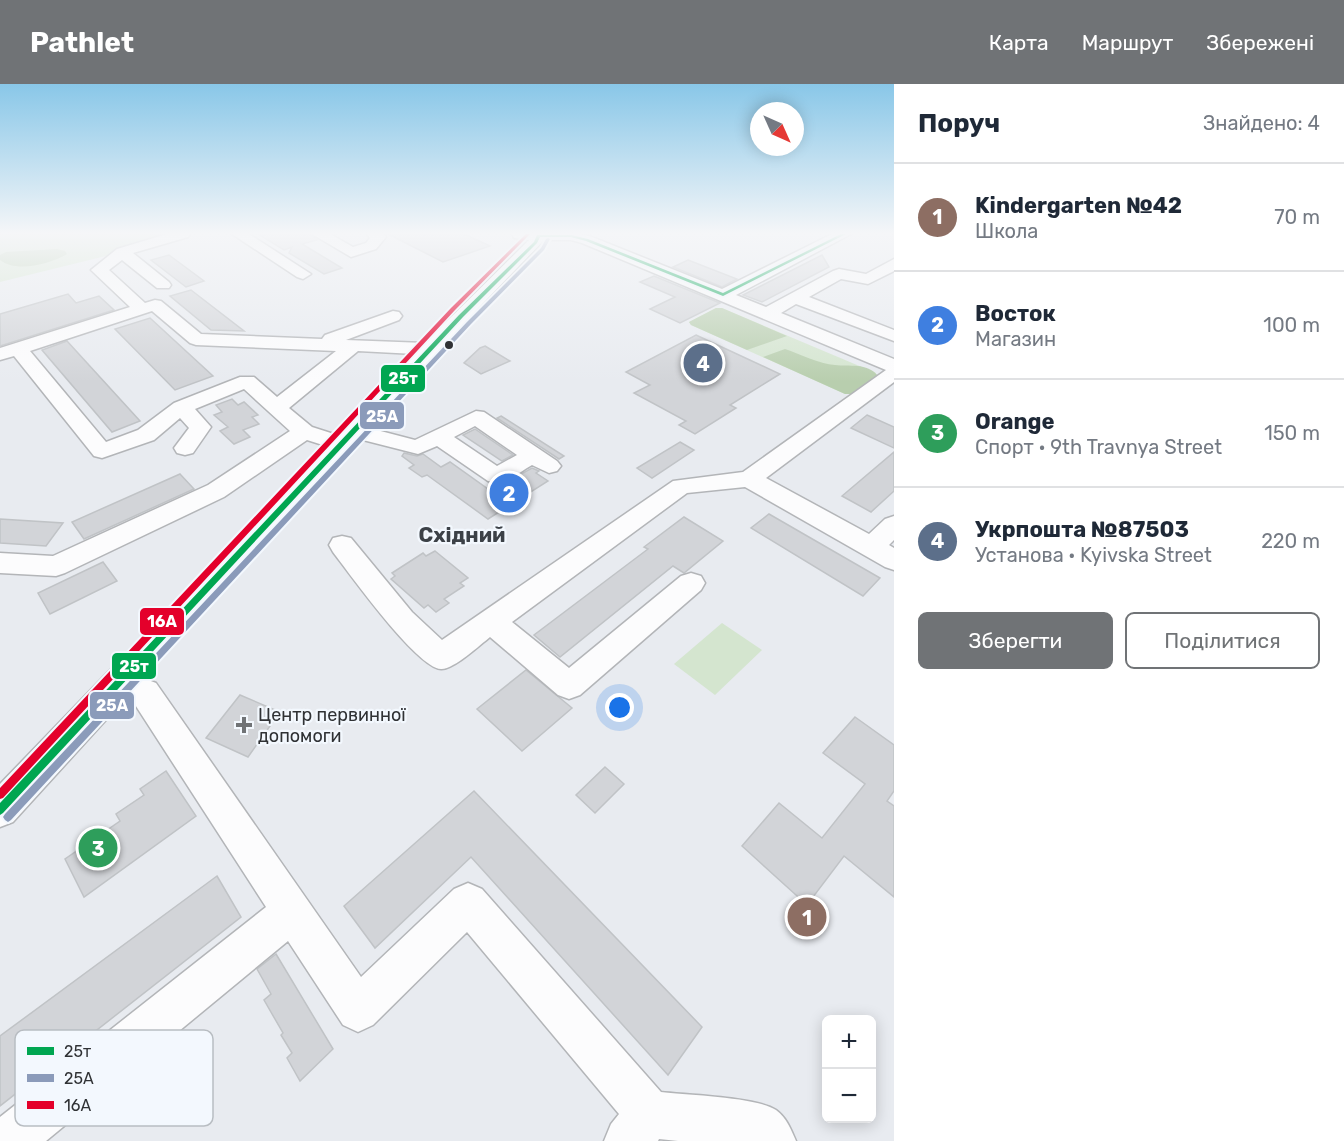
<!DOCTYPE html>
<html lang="uk">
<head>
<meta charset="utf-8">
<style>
  :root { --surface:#fff; --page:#f2f2f3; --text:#1f2937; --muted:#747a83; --line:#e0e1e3; --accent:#707376 }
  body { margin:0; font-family:Rubik,sans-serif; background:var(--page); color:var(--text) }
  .controls { position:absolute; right:18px; bottom:18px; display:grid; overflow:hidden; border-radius:9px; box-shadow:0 3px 15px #0003 }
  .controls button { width:54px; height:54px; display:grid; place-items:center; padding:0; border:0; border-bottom:2px solid var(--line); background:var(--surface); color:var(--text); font:30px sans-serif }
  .compass { position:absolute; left:750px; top:18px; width:54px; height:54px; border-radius:50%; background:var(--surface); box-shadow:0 3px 15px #0003; rotate:135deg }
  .you { position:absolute; left:620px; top:624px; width:21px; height:21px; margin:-15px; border:4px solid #fff; border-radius:50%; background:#1a73e8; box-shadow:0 0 0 9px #1a73e833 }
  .badge { display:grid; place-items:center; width:39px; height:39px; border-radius:50%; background:var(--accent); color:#fff; font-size:20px; font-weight:700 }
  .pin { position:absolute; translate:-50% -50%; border:3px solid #fff; box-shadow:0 2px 6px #0006 }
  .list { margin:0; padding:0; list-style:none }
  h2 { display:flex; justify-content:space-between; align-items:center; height:78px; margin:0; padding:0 24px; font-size:26px }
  h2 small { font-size:20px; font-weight:400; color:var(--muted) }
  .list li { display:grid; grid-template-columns:39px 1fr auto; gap:18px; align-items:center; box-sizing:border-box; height:108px; padding:0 24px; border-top:2px solid var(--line) }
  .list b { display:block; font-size:22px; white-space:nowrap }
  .list p { margin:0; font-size:20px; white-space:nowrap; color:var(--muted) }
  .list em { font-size:20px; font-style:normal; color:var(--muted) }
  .actions { display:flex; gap:12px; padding:18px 24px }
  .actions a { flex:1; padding:14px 0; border:2px solid var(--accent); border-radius:9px; text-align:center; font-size:21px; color:var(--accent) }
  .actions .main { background:var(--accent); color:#fff }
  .map { position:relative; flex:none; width:894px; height:1057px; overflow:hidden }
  header { display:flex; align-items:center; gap:36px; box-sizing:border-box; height:84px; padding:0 30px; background:var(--accent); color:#fff }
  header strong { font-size:28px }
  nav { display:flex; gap:33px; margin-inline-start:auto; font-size:21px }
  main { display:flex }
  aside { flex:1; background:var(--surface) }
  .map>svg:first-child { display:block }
  .green { fill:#d4e5cf }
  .forest { fill:#b8ceae }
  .building { fill:#d2d4d8; stroke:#c0c3c6; stroke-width:1.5 }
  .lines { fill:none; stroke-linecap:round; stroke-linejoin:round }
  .minor-casing { stroke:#b3b5b8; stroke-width:3 }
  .minor { fill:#fcfcfd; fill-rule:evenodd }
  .bus-1-casing { stroke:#f3f8fe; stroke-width:4 }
  .bus-2-casing { stroke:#f3f8fe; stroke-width:4 }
  .bus-3-casing { stroke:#f3f8fe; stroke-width:4 }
  .bus-1 { fill:#00a651; fill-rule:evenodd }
  .bus-2 { fill:#8b9bba; fill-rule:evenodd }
  .bus-3 { fill:#e4002b; fill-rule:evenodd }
  .bus-dot { fill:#303235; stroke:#f3f8fe; stroke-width:2 }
  .poi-dot { fill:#707376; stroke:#f3f8fe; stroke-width:2 }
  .labels { text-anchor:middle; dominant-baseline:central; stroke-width:4.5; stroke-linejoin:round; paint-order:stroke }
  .poi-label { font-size:18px; fill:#303235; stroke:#f3f8fe; text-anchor:start }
  .quarter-label { font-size:21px; font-weight:bold; fill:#3c4147; stroke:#f3f8fe }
  .key { fill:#f3f8fe; stroke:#b8bdc2; stroke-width:1.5 }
  .key-label { font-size:16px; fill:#303235 }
  .line-badge { stroke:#f3f8fe; stroke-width:2 }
  .badge-label { font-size:16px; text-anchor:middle; font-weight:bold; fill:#fff }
</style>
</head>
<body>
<header>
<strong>Pathlet</strong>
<nav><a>Карта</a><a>Маршрут</a><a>Збережені</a></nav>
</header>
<main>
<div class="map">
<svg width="894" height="1057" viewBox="0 0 894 1057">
  <rect width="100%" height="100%" fill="#e8ebf0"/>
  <g class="green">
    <polygon points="0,150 176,150 122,168 0,198"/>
    <polygon points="716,224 722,224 876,289 852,310 845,310 691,241 689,238"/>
    <polygon points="722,539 762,566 715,611 674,580"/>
  </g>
  <g class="forest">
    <path d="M 57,165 L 65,167 L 67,170 C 50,180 16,189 0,176 L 0,171 L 6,168 Z"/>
    <polygon points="716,224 722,224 787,252 747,266 691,241 689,238"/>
    <path d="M 785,265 C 800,270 819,280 835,281 C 849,283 867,278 878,292 L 852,310 L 845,310 L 763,273 Z"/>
  </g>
  <g class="building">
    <polygon points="258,150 310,150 317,156 302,160 342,184 324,190 289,169 292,163 284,166"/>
    <polygon points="388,150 464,150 490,162 443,178"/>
    <polygon points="169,171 204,197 186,203 151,176"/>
    <polygon points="822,171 829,183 762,218 743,211"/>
    <polygon points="688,176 737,195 722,203 673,183"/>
    <polygon points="654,192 720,219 680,239 650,225 675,213 640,198"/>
    <polygon points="191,206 244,247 211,246 170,212"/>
    <polygon points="68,210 76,219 99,212 114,226 0,262 0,230"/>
    <polygon points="150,234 213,292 175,306 115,245"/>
    <polygon points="696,251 780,290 730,321 736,324 695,350 679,341 686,337 634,309 650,301 626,288"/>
    <polygon points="67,257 140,337 112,348 42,266"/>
    <polygon points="485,262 510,277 481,290 464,279 480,264"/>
    <polygon points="232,315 238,321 244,318 258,331 252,333 259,340 243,346 250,353 234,360 220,347 228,343 214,331 222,328 216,321"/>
    <polygon points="867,331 894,343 894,364 851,344"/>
    <polygon points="501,332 564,372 559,375 497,334"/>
    <polygon points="475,345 513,371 502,377 463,351"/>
    <polygon points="680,358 694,366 652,394 637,384"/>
    <polygon points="894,368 894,407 871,428 842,412"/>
    <polygon points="404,369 417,372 423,370 441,383 450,378 491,407 532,384 539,387 536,389 548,397 488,435 427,391 422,393 409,384 414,381 402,372"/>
    <polygon points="180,390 194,405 84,455 72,438"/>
    <polygon points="769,430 795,445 880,494 863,512 751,444"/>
    <polygon points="684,433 723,457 684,489 673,482 560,573 534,551 648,465 644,463"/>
    <polygon points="0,435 63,439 46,462 0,459"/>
    <polygon points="435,467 468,494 460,499 464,502 444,515 449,519 436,528 428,521 424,524 391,495 395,492 392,489 423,469 426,472"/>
    <polygon points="103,478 117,497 50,530 38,509"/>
    <polygon points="526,586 572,624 522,667 477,625"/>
    <polygon points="240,611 280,628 248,673 206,654"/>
    <polygon points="855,633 894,661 894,707 887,717 894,722 894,813 844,772 807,821 742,762 779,719 822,754 865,700 823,669"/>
    <polygon points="605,683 624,700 595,729 576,711"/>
    <polygon points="166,687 196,732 84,813 65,775 120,737 116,730 144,711 140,705"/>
    <polygon points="474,707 702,943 668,991 471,773 375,864 344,822"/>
    <polygon points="217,792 241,833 0,1022 0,952"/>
    <polygon points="276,870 333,965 300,997 287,974 292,969 281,951 283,949 264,916 271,910 257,885"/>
  </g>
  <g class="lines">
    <defs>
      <g id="minor">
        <path d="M 167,150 L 190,150 L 188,153 L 133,169 L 169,198 L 171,201 L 169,204 L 157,204 L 122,176 L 109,186 L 145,219 L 155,216 L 161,217 L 201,250 L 322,255 L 325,251 L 393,227 L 399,228 L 402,232 L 399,236 L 346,256 L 425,259 L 529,156 L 514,154 L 512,150 L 581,150 L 592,153 L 722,205 L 832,150 L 851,150 L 736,211 L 766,223 L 833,187 L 839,185 L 866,190 L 894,175 L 894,187 L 868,200 L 841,195 L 809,213 L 894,246 L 894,257 L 796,220 L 781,229 L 894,275 L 894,298 L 766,394 L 869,450 L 885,435 L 894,432 L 894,456 L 889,461 L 894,464 L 894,486 L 885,483 L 745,403 L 687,409 L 512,538 L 569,584 L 681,492 L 691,489 L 701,492 L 705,499 L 701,506 L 580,611 L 569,615 L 558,611 L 490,553 C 480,561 453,586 441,585 C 417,584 349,489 333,468 L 329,461 L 333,454 L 342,452 L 351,454 L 412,528 L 442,556 L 673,397 L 743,388 L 886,286 L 582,159 L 571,156 L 544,156 L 467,236 L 369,344 L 415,356 L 476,327 L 484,328 L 557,377 L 561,382 L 557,387 L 549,389 L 532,381 C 518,389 504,402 488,397 L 437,362 L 418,370 L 359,355 L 143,594 L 156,599 L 361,893 L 454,805 L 468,799 L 482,805 L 661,1008 C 687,1011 756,1013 776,1026 C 787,1034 791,1046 796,1057 L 678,1057 L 659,1055 L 658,1057 L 604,1057 L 611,1040 L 619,1030 L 467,848 L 373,941 L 358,948 L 343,941 L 288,857 L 46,1057 L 0,1057 L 0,1033 L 266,823 L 134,619 L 125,615 L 13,738 L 0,743 L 0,700 L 326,362 L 307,356 L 224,413 L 65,489 L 56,492 L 0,489 L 0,469 L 53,472 L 208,401 L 290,347 L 244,305 L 195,325 L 211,343 L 193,369 L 185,371 L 177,369 L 174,364 L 189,344 L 180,334 L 154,356 L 102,374 L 94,372 L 14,272 L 0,276 L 0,264 L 130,223 L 91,186 L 117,165 ZM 152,227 L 190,259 L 196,261 L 336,267 L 277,313 L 254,293 L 240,293 L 174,319 L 138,346 L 106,358 L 30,267 ZM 358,267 L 415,270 L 337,351 L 312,343 L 289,324 ZM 475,342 L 517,371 L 497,382 L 454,353 Z"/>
        <polygon points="232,150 249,150 311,190 303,195 297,193"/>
        <polygon points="312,150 330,150 353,163 366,159 370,154 367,150 384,150 386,153 376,165 351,173"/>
      </g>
    </defs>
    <use href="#minor" class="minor-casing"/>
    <use href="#minor" class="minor"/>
    <defs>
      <polygon id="bus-1" points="841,150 846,150 723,212 586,157 571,153 540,153 537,159 463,233 3,729 0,731 0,719 459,231 534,158 537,151 571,151 588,155 723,209"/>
      <polygon id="bus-2" points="548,154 550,155 544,166 471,240 11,736 8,738 5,736 3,733 5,730 467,238 541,164 546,155"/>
      <polygon id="bus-3" points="526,150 530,150 455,226 3,714 0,715 0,704 451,224"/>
    </defs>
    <use href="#bus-1" class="bus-1-casing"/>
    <use href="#bus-2" class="bus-2-casing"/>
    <use href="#bus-3" class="bus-3-casing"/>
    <use href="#bus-1" class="bus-1"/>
    <use href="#bus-2" class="bus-2"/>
    <use href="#bus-3" class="bus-3"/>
  </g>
  <linearGradient id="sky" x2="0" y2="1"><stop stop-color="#89c7e8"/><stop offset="0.5" stop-color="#f5f6f8"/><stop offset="1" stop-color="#f5f6f8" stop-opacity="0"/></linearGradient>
  <rect width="894" height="298" fill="url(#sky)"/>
  <circle class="bus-dot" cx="449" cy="261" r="5"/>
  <path class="poi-dot" d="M241 632h6v6h6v6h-6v6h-6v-6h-6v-6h6z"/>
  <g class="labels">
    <g class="poi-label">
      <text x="258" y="631">Центр первинної<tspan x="258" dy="21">допомоги</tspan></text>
    </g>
    <g class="quarter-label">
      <text x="462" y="450">Східний</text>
    </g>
  </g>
  <rect x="15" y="946" width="198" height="96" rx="9" class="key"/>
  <rect x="27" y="963" width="27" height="8" fill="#00a651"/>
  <rect x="27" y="990" width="27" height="8" fill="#8b9bba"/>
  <rect x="27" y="1017" width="27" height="8" fill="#e4002b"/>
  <g class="key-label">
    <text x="64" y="973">25т</text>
    <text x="64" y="1000">25А</text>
    <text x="64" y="1027">16А</text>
  </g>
  <g class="line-badge">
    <rect x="380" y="280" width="46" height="29" rx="6" fill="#00a651"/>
    <rect x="359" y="317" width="46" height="29" rx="6" fill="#8b9bba"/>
    <rect x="139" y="523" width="46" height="29" rx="6" fill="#e4002b"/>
    <rect x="111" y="568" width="46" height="28" rx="6" fill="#00a651"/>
    <rect x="89" y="607" width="46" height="29" rx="6" fill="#8b9bba"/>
  </g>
  <g class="badge-label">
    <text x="403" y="300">25т</text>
    <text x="382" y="338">25А</text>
    <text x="162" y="543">16А</text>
    <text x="134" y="588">25т</text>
    <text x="112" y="627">25А</text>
  </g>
</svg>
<div class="controls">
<button>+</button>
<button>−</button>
</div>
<svg class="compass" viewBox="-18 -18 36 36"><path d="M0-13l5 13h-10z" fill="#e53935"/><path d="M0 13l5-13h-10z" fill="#747a83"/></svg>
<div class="you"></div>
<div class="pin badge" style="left:807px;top:833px;background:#8d6e63">1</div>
<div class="pin badge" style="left:509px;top:409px;background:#3f7fe0">2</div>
<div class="pin badge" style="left:98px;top:764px;background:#2e9e5b">3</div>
<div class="pin badge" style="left:703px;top:279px;background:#5c6f8a">4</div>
</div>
<aside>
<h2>Поруч<small>Знайдено: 4</small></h2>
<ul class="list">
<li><span class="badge" style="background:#8d6e63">1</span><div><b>Kindergarten №42</b><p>Школа</p></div><em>70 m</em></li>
<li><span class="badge" style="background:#3f7fe0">2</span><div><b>Восток</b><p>Магазин</p></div><em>100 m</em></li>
<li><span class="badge" style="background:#2e9e5b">3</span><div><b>Orange</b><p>Спорт · 9th Travnya Street</p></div><em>150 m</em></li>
<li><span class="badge" style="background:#5c6f8a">4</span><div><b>Укрпошта №87503</b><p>Установа · Kyivska Street</p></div><em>220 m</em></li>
</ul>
<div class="actions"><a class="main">Зберегти</a><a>Поділитися</a></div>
</aside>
</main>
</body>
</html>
